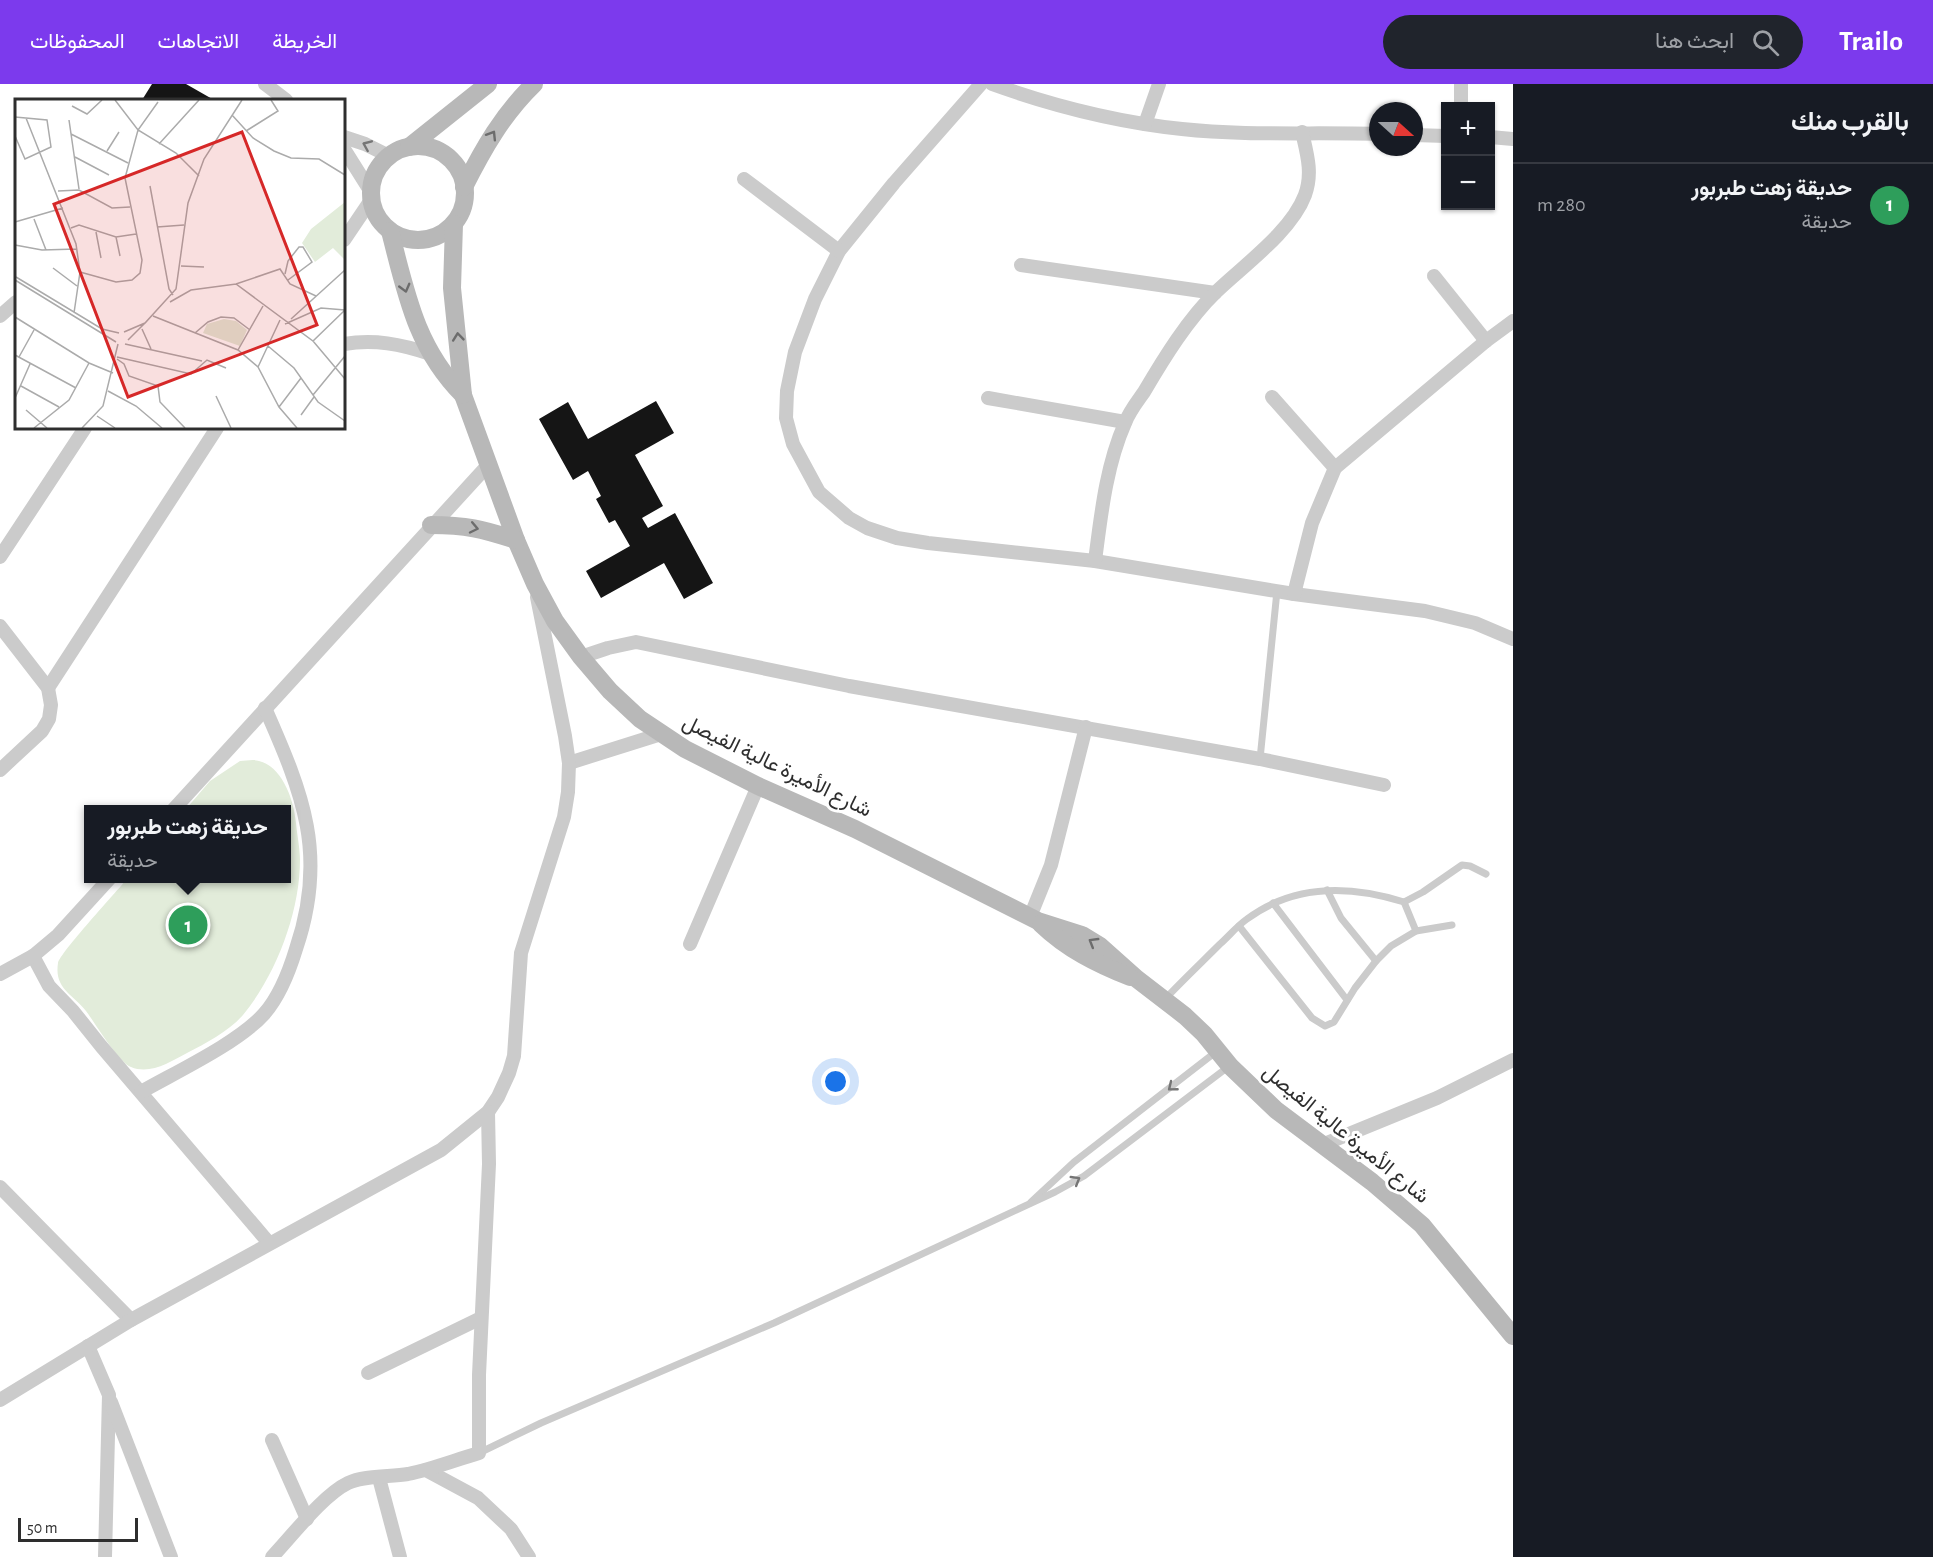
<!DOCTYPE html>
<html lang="ar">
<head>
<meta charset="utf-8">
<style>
  :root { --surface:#171b24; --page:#20242c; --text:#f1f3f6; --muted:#9ea1a6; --line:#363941; --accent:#7c3aed }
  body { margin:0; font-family:"Alegreya Sans",Vazirmatn,sans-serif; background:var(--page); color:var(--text); direction:rtl }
  .controls { position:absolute; right:18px; top:18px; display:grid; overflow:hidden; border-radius:0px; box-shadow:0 2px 4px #0004 }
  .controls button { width:54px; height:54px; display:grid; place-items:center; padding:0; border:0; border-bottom:2px solid var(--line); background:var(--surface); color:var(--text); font:30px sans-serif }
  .compass { position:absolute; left:1369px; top:18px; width:54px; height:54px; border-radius:50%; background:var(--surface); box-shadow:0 2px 4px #0004; rotate:111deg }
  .scale { position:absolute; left:18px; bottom:15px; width:120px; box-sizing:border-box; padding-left:6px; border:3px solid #2e2e2e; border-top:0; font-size:16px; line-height:21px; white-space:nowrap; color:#2e2e2e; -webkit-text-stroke:4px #fff; paint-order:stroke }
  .you { position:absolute; left:836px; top:998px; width:21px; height:21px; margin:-15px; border:4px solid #fff; border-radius:50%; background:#1a73e8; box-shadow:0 0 0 9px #1a73e833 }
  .badge { display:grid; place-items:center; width:39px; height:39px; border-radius:50%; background:var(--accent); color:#fff; font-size:20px; font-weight:700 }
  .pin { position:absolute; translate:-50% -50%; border:3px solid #fff; box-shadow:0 2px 6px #0006 }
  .popup { position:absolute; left:84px; top:721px; width:207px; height:78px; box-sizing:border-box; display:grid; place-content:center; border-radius:0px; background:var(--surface); filter:drop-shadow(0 2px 4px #0005); font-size:20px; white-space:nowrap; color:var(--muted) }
  .popup b { font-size:22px; color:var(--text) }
  .popup::after { content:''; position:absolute; left:50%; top:100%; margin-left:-12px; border:12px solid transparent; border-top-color:var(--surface) }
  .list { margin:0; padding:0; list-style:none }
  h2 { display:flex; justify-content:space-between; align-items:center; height:78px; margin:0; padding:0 24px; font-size:26px }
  h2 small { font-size:20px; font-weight:400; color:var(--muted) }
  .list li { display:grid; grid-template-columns:39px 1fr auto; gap:18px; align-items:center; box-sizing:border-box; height:84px; padding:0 24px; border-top:2px solid var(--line) }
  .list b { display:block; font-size:22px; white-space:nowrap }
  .list p { margin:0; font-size:20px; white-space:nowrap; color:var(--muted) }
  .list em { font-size:20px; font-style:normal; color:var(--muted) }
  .icon { flex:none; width:33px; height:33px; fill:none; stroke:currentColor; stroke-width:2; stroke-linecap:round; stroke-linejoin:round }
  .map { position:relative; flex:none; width:1513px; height:1473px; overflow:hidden; direction:ltr }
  header { display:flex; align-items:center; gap:36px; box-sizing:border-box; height:84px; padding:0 30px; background:var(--accent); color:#fff }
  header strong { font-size:28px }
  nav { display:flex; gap:33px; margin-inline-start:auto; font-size:21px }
  .search { width:420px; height:54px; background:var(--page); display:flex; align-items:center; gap:15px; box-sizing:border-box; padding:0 21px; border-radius:33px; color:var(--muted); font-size:22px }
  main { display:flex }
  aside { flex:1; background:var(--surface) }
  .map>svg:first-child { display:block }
  .green { fill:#e2ecda }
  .building { fill:#151515 }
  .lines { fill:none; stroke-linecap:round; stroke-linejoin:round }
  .lane { stroke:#cbcbcb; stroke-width:7 }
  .street { stroke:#cbcbcb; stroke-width:14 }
  .secondary { stroke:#b8b8b8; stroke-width:18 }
  .oneway { stroke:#6c6c6c }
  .oneway2 { stroke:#757575 }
  .labels { text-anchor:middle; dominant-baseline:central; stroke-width:6; stroke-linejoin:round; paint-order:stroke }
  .street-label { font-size:21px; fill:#2e2e2e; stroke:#fff }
  .inset-road { fill:none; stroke:#ababab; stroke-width:1.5 }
  .view { fill:#d62828; fill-opacity:0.15; stroke:#d62828; stroke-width:3 }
  .inset-edge { fill:none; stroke:#2e2e2e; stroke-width:3 }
</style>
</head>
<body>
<header>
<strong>Trailo</strong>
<div class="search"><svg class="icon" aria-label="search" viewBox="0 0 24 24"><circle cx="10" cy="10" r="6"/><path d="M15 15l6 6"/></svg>ابحث هنا</div>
<nav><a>الخريطة</a><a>الاتجاهات</a><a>المحفوظات</a></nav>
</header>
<main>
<aside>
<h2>بالقرب منك<small></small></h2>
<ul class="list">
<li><span class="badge" style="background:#2e9e5b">1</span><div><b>حديقة زهت طبربور</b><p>حديقة</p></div><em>280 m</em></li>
</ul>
</aside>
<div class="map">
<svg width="1513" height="1473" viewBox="0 0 1513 1473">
  <rect width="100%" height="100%" fill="#fff"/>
  <path class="green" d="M 240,677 C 246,677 253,675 259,677 C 283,683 294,717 296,739 C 297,751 300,764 300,776 C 300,828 276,891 243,931 C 228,948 206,959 187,969 C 170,978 150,991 131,983 C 119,979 95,939 86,927 C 73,910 54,905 58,879 C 60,869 117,807 127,795 L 287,794 L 287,726 L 186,725 L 210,697 Z"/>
  <g class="building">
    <polygon points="152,0 186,0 214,16 142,16"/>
    <polygon points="656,317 674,349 635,371 663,422 642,434 648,444 675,429 713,499 684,515 664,479 601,514 586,487 630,462 615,436 609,439 596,415 601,412 588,387 573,396 539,335 568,318 588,355"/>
  </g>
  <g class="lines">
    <g class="lane">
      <polyline points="1260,675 1277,507"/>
      <polyline points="1327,806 1341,834 1376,877"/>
      <polyline points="1404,818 1416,847"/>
      <polyline points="1273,819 1347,916"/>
      <polyline points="1239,842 1312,934 1325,942 1334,938 1355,904 1376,877 1391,862 1416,847 1452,841"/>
      <path d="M 1165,915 C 1183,896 1202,878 1220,860 C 1229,852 1237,842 1247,835 C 1294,800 1350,801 1404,818 L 1423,808 L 1462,781 L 1470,782 L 1486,790"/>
      <polyline points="1031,1118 1074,1078 1217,967"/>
      <polyline points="479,1369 541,1339 774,1239 1055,1108 1084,1092 1228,983"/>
    </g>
    <g class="street">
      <polyline points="265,0 286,16"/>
      <polyline points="981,0 894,99 839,167 815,215 795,268 787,307 786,334 793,360 819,408 849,434 867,444 897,454 928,459 1095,477 1294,510 1425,527 1475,539 1513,555"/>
      <path d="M 992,0 C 1053,22 1117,38 1182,45 C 1246,52 1314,48 1378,50"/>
      <polyline points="1461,0 1461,22"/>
      <polyline points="1145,40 1159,0"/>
      <polyline points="1414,51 1446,52"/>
      <polyline points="344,53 365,60 389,72"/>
      <polyline points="1490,53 1513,55"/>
      <polyline points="344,65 371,108"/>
      <polyline points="744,95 839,167"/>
      <polyline points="344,156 371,116"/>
      <polyline points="1021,181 1215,209"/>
      <polyline points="1434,192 1486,257"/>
      <polyline points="0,232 16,218"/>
      <path d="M 344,260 C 374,255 401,260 430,270"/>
      <polyline points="1272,313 1335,384"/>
      <polyline points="988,314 1125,338"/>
      <polyline points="0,473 85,344"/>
      <path d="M 1095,477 C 1101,431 1106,382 1125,339 C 1129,328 1137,318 1144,308 C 1164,274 1188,235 1216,208 C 1244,181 1291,148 1305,111 C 1313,89 1307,70 1302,48"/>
      <polyline points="1294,510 1312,439 1335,384 1486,257 1513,237"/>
      <polyline points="0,542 48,604 51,621 49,635 42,647 0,686"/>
      <polyline points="581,573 608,564 636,558 849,602 1260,675 1384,701"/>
      <polyline points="48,604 217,344"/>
      <polyline points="569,679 661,650"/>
      <polyline points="173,726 489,380"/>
      <polyline points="1030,833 1051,781 1086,643"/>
      <polyline points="690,860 758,702"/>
      <polyline points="33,872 49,902 73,927 101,962 269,1159"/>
      <polyline points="0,890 33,872 58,851 110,794"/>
      <path d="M 141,1008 C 176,988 238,959 264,930 C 280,912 289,888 296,865 C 328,771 303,710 265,624"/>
      <polyline points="1322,1061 1437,1014 1513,976"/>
      <polyline points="0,1103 131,1236"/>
      <polyline points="88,1262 109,1311 105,1473"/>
      <polyline points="368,1289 481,1234"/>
      <polyline points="0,1316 131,1236 441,1066 488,1028 498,1013 509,989 514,972 521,869 564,733 568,708 569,679 565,652 537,513"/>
      <polyline points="111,1318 171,1473"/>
      <polyline points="272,1356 307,1435"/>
      <polyline points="426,1386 478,1414 511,1445 529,1473"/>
      <polyline points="379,1394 400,1473"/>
      <path d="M 272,1473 C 292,1452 323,1411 348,1399 C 364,1391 390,1393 408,1390 C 432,1385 455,1376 479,1369 L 479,1291 L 489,1080 L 488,1028"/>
    </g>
    <g class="secondary">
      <circle cx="418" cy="109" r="47"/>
      <polyline points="409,63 488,0"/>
      <path d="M 464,103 C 483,65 503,30 534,0"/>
      <polyline points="454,140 452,204 463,311 516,456 535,500 555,537 581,573 610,607 640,635 685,665 758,702 855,745 1038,837 1082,851 1100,862 1137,895 1185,932 1204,950 1230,982 1276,1026 1372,1098 1422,1141 1513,1252"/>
      <path d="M 390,147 C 406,209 416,264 463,311"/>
      <path d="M 431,441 C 466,441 482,445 516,456"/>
      <path d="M 1041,840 C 1067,865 1097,880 1130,893"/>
    </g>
  </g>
  <defs><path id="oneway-chevron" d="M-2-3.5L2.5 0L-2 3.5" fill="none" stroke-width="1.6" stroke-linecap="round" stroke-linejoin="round" transform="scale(1.5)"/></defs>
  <g class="oneway">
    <use href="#oneway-chevron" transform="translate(492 51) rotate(-58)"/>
    <use href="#oneway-chevron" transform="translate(405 204) rotate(75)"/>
    <use href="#oneway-chevron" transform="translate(458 253) rotate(-96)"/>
    <use href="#oneway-chevron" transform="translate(474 444) rotate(12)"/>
    <use href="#oneway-chevron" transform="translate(1093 858) rotate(-149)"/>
  </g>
  <g class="oneway2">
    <use href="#oneway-chevron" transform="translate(367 61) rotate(-157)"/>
    <use href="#oneway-chevron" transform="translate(1172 1003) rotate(141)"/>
    <use href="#oneway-chevron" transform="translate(1076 1096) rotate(-31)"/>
  </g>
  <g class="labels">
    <g class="street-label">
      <text transform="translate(777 682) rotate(26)">شارع الأميرة عالية الفيصل</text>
      <text transform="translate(1346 1050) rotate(39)">شارع الأميرة عالية الفيصل</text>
    </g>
  </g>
  <g transform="translate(15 15)">
    <rect width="330" height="330" fill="#fff"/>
    <path d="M 330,103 L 330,161 L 318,149 L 300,163 L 287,144 L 296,130 ZM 209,220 L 221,222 L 232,231 L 225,247 L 188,234 L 192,225 Z" fill="#e2ecda"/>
    <path class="inset-road" d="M 100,1 L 123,31 L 161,54 L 184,77M 57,7 L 72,15 L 87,1M 217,16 L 238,39 L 259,52 L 276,59 L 304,60 L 330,76M 0,18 L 32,21 L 36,48 L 10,60 L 0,37M 11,19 L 61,145 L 65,173 L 59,214M 54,21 L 64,90M 231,32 L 263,12 L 256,1M 56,35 L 113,64M 144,45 L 184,1M 92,52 L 104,33M 60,58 L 94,76M 135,87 L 154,190 L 158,196M 43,92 L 64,91 L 97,109 L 115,108M 19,120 L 31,151M 0,123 L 48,109M 142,128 L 169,126M 56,129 L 64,126 L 101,138 L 121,135M 81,133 L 86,159M 101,138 L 105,157M 0,146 L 27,151 L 62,150M 166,167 L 189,168M 38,169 L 62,187M 65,173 L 101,183 L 117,181 L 125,174 L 127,161 L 110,79 L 123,31 L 143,3M 270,175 L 273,162 L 284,148 L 288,148 L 297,163 L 273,181M 1,178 L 87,230 L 104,234M 0,181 L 101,243M 221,185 L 265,170 L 275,185 L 301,197M 155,203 L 176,191 L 221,185 L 298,242 L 330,211M 138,217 L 223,251 L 243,268 L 264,308 L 282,329M 0,218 L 74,264 L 98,274M 276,220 L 330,171M 270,225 L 306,209 L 330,211M 127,230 L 136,250M 109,233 L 130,224 L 161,190 L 173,104 L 189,60 L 227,1M 180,234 L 193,223 L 206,218 L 219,219 L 235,231M 113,241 L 130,224M 298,242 L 330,280M 110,245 L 187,262M 253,247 L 279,269 L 303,303 L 330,322M 223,251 L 248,207M 0,256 L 61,289M 4,258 L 19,231M 102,258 L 176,275 L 192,261 L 211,269M 102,260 L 109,265 L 114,277 L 143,287 L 145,303 L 170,329M 243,268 L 265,221M 6,287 L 44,308M 93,292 L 121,307 L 147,329M 298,296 L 330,257M 201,297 L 216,329M 0,299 L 15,265M 264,308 L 286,279M 11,311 L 32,329M 286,316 L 299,298M 82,317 L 100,329M 19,329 L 54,301 L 74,264M 67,329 L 88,307 L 103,245"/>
    <path class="view" d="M 227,33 L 302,226 L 113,298 L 39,105 Z"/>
    <rect width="330" height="330" class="inset-edge"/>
  </g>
</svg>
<div class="controls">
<button>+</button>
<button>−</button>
</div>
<svg class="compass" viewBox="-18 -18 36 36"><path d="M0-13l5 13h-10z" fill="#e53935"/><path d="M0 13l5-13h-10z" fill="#9ea1a6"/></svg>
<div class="scale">50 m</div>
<div class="you"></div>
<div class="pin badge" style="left:188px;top:841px;background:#2e9e5b">1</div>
<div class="popup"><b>حديقة زهت طبربور</b>حديقة</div>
</div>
</main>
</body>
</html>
